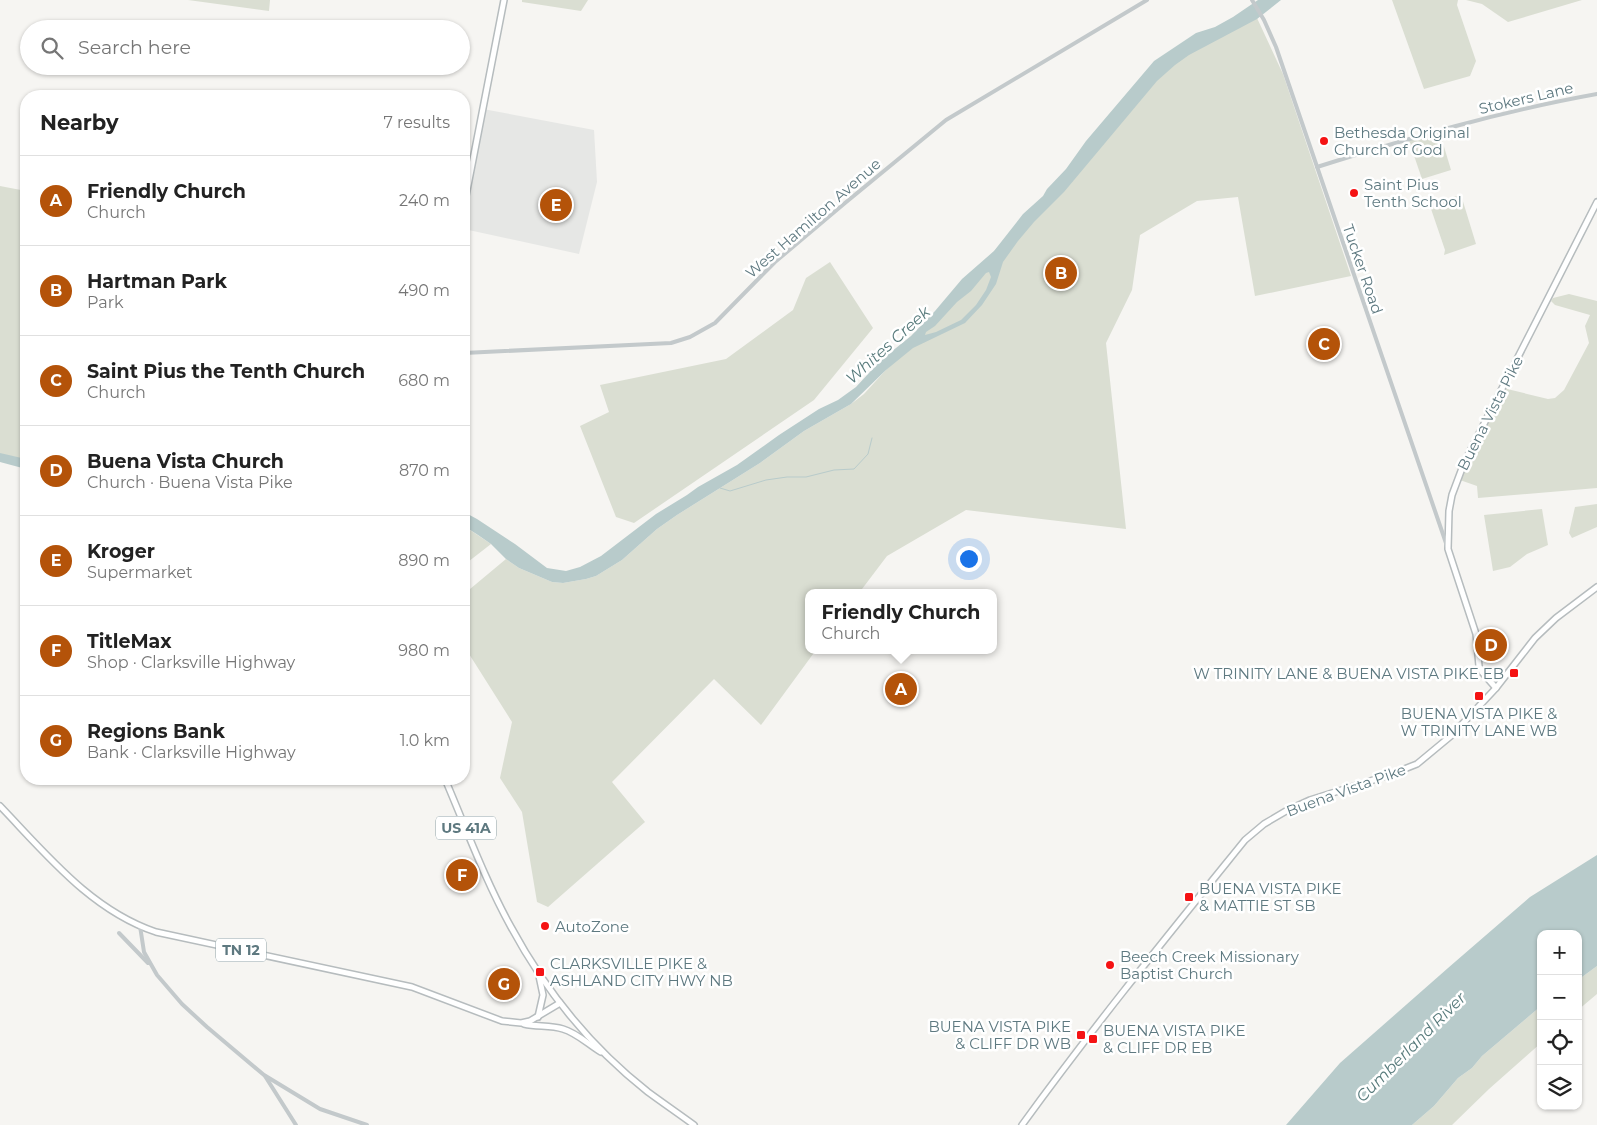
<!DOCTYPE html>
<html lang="en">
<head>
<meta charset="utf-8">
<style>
  :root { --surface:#fff; --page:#f6f6f6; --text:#222; --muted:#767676; --line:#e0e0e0; --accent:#b45309 }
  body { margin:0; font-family:Montserrat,sans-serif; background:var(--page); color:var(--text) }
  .controls { position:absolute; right:15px; bottom:15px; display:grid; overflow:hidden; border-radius:10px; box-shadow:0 1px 4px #0004 }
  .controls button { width:45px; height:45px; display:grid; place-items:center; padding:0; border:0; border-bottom:1px solid var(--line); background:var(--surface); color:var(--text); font:25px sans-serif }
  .you { position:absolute; left:968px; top:558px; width:18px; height:18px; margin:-12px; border:4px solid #fff; border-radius:50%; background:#1a73e8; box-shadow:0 0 0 8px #1a73e833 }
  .badge { display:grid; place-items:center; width:32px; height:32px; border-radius:50%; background:var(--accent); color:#fff; font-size:16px; font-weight:700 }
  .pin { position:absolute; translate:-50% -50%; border:2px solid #fff; box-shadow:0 1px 5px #0006 }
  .popup { position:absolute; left:805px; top:589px; width:192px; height:65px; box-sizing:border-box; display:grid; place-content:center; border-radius:10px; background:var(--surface); filter:drop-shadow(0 1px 4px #0005); font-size:16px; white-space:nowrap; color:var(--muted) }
  .popup b { font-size:19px; color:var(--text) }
  .popup::after { content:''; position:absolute; left:50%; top:100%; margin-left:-10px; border:10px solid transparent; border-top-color:var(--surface) }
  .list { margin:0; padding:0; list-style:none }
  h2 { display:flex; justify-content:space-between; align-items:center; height:65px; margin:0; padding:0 20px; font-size:21px }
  h2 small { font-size:16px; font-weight:400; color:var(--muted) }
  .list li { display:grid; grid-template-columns:32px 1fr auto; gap:15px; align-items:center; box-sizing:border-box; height:90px; padding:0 20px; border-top:1px solid var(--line) }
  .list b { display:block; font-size:19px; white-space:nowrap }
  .list p { margin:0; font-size:16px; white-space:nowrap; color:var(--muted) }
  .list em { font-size:16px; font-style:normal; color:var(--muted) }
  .icon { flex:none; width:28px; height:28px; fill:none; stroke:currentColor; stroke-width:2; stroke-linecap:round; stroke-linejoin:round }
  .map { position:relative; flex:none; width:1597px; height:1125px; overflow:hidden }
  .search { position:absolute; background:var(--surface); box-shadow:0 1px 4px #0004; left:20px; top:20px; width:450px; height:55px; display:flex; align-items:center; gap:12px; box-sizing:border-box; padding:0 18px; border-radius:28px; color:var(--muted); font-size:19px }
  .panel { position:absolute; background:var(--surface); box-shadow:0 1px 4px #0004; left:20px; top:90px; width:450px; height:695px; border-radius:20px }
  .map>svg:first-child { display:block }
  .built { fill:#e6e7e5 }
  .green { fill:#daded2 }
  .water { fill:#b8cbcb; fill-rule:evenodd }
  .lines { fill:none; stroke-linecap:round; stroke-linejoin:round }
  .stream { stroke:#b8cbcb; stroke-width:1 }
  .major-casing { stroke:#b6bcbe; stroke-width:8 }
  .minor { stroke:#c3c9cb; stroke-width:4 }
  .major { stroke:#fff; stroke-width:5 }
  .poi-dot { fill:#f51314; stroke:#fff; stroke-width:2 }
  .labels { text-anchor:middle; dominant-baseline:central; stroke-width:5; stroke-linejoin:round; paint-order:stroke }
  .shield { fill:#fff; stroke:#8ea1a6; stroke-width:1 }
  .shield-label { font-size:14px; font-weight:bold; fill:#5e7980 }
  .street-label { font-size:15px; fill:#5e7980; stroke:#fff }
  .poi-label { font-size:15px; fill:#5e7980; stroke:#fff; text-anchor:start }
  .water-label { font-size:16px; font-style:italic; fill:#587b7c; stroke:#fff }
</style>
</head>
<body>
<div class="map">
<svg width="1597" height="1125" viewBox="0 0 1597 1125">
  <rect width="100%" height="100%" fill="#f6f5f2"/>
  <polygon class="built" points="483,109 594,130 597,182 579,254 464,229 464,206"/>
  <g class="green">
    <polygon points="188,0 270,0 269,11"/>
    <polygon points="522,0 588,0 581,11 522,2"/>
    <polygon points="1392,0 1458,0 1457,5 1476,61 1470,76 1424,89"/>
    <polygon points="1466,0 1582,0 1508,22 1482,4"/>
    <polygon points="1257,18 1283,74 1351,276 1255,296 1238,197 1197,201 1140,235 1132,290 1106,343 1126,529 966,510 887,556 859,593 808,593 808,650 816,650 761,725 714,679 612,782 645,822 548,907 537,902 522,812 500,778 512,722 464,646 464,594 506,559 519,568 552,582 563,583 586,579 596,576 622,560 657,529 677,515 760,463 804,431 851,404 864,394 1110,124 1182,56"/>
    <polygon points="1439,130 1451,170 1422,179 1408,138"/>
    <polygon points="0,186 26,191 26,462 0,457"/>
    <polygon points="1461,195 1476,244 1444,255 1445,250 1429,203"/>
    <polygon points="830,262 873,328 814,400 634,523 616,517 580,426 609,412 600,385 726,359 793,310 806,278"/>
    <polygon points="1569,294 1597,301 1597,488 1478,498 1477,486 1457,479 1503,388 1548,399 1555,398 1564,390 1589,343 1585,326 1590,315 1555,305 1551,301 1553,298"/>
    <polygon points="1597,504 1597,527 1572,538 1569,533 1575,507"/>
    <polygon points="1542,509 1548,545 1527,554 1510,567 1493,571 1484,515"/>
    <polygon points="464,526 491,544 464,565"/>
    <polygon points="1597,966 1597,994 1578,1010 1578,980"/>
    <polygon points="1541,1006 1541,1043 1489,1089 1452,1125 1412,1125 1434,1106 1458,1078 1472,1068 1482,1056"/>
  </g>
  <g class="water">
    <path d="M 1258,0 L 1281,0 L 1257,19 L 1189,55 L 1175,65 L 1157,81 L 1064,192 L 1034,222 L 1018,241 L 1003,262 L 996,284 L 982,305 L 965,323 L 913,348 L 886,370 L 851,404 L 804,431 L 760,463 L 677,515 L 657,529 L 622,560 L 596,576 L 586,579 L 563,583 L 552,582 L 519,568 L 506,559 L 491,544 L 478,535 L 464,526 L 464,512 L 477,519 L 515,544 L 547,568 L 566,571 L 580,567 L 601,556 L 656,514 L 687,495 L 698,487 L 737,465 L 779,435 L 819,409 L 838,400 L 856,387 L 881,360 L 911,336 L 935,311 L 962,279 L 994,251 L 1023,214 L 1043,196 L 1047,189 L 1066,169 L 1086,141 L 1154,61 L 1196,33 L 1215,27 L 1233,17 ZM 989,272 L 991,277 L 986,290 L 976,305 L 961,320 L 936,332 L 925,335 L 926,332 L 935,326 L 957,302 L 971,291 L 986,273 Z"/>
    <polygon points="0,453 26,459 26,469 0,462"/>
    <polygon points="1597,855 1597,966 1578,980 1578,934 1541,934 1541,1006 1482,1056 1472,1068 1458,1078 1434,1106 1412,1125 1286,1125 1340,1063 1448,968 1530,897"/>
  </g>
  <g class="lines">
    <polyline class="stream" points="720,488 730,491 766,480 787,477 806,477 834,470 854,469 868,454 872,438"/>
    <defs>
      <g id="major">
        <polyline points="464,206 504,0"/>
        <polyline points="1496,688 1482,672 1479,666 1476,634 1448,549 1449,511 1452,495 1464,463 1597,202"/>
        <path d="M 445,779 C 466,828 485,880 511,927 C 545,990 592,1048 648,1092 C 663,1103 679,1114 694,1125"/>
        <path d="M 0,806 C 47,855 91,910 156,932 L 412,987 L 502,1021 L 521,1023 L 530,1021 L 560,1003"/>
        <polyline points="538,1017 543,995 539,976"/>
        <path d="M 524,1024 C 537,1027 550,1025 563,1029 C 577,1033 589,1045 601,1052"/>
        <path d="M 1022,1125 C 1093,1027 1169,934 1245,840 L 1264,824 L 1286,811 L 1310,800 L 1389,775 L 1417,764 L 1452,735 L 1496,688 L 1535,638 L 1556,618 L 1597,587"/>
      </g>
    </defs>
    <use href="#major" class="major-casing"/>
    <g class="minor">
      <polyline points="1252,0 1264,20 1276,47 1447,546"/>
      <path d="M 1317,167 C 1409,138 1502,111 1597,94"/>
      <polyline points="464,353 671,343 690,337 715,323 775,262 845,203 946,120 1147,0"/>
      <polyline points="140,926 144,952 157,975 182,1004 207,1027 264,1075 320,1109 367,1125"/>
      <polyline points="119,933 148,963"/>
      <polyline points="265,1076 296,1125"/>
    </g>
    <use href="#major" class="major"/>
  </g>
  <g class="poi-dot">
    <circle cx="1324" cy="141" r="5"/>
    <circle cx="1354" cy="193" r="5"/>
    <rect x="1509" y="668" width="10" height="10" rx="2.5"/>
    <rect x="1474" y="691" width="10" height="10" rx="2.5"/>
    <rect x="1184" y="892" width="10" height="10" rx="2.5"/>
    <circle cx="545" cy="926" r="5"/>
    <circle cx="1110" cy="965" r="5"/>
    <rect x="535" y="967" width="10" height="10" rx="2.5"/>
    <rect x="1076" y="1030" width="10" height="10" rx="2.5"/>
    <rect x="1088" y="1034" width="10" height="10" rx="2.5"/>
  </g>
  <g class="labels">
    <g class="shield">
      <rect x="436" y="816.5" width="60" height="23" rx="4"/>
      <rect x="216" y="938.5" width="50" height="23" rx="4"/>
    </g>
    <g class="shield-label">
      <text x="466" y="828">US 41A</text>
      <text x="241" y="950">TN 12</text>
    </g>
    <g class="street-label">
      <text transform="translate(1526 98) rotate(-13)">Stokers Lane</text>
      <text transform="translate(813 218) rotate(-41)">West Hamilton Avenue</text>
      <text transform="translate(1363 269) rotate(71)">Tucker Road</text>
      <text transform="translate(1490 413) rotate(-63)">Buena Vista Pike</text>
      <text transform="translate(1346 790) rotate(-20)">Buena Vista Pike</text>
    </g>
    <g class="poi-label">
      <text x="1334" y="132">Bethesda Original<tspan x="1334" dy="17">Church of God</tspan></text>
      <text x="1364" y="184">Saint Pius<tspan x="1364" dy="17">Tenth School</tspan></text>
      <text x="1504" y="673" text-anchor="end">W TRINITY LANE &amp; BUENA VISTA PIKE EB</text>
      <text x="1479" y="713" text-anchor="middle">BUENA VISTA PIKE &amp;<tspan x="1479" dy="17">W TRINITY LANE WB</tspan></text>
      <text x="1199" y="888">BUENA VISTA PIKE<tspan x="1199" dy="17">&amp; MATTIE ST SB</tspan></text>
      <text x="555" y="926">AutoZone</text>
      <text x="1120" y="956">Beech Creek Missionary<tspan x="1120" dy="17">Baptist Church</tspan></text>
      <text x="550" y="963">CLARKSVILLE PIKE &amp;<tspan x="550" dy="17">ASHLAND CITY HWY NB</tspan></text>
      <text x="1071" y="1026" text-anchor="end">BUENA VISTA PIKE<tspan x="1071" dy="17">&amp; CLIFF DR WB</tspan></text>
      <text x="1103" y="1030">BUENA VISTA PIKE<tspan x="1103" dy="17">&amp; CLIFF DR EB</tspan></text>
    </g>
    <g class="water-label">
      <text transform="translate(888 345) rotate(-42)">Whites Creek</text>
      <text transform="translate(1411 1047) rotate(-45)">Cumberland River</text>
    </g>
  </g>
</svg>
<div class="controls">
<button>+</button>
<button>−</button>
<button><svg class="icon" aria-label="locate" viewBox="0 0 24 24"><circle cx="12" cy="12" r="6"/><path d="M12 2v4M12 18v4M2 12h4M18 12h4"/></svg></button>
<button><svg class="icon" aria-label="layers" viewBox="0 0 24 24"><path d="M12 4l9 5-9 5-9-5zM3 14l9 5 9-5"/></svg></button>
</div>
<div class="you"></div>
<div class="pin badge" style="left:901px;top:689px">A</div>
<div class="popup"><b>Friendly Church</b>Church</div>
<div class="pin badge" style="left:1061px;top:273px">B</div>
<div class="pin badge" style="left:1324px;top:344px">C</div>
<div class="pin badge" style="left:1491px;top:645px">D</div>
<div class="pin badge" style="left:556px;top:205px">E</div>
<div class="pin badge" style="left:462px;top:875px">F</div>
<div class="pin badge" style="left:504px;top:984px">G</div>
<div class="search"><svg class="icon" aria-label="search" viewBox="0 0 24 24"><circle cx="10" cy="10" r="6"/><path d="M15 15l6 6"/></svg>Search here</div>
<section class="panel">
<h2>Nearby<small>7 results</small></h2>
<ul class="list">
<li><span class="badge">A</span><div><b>Friendly Church</b><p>Church</p></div><em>240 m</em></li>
<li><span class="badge">B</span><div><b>Hartman Park</b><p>Park</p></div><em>490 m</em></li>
<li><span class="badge">C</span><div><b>Saint Pius the Tenth Church</b><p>Church</p></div><em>680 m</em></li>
<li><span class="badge">D</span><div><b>Buena Vista Church</b><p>Church · Buena Vista Pike</p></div><em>870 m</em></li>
<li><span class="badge">E</span><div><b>Kroger</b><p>Supermarket</p></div><em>890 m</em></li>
<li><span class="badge">F</span><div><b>TitleMax</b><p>Shop · Clarksville Highway</p></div><em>980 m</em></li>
<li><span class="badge">G</span><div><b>Regions Bank</b><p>Bank · Clarksville Highway</p></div><em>1.0 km</em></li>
</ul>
</section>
</div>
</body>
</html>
